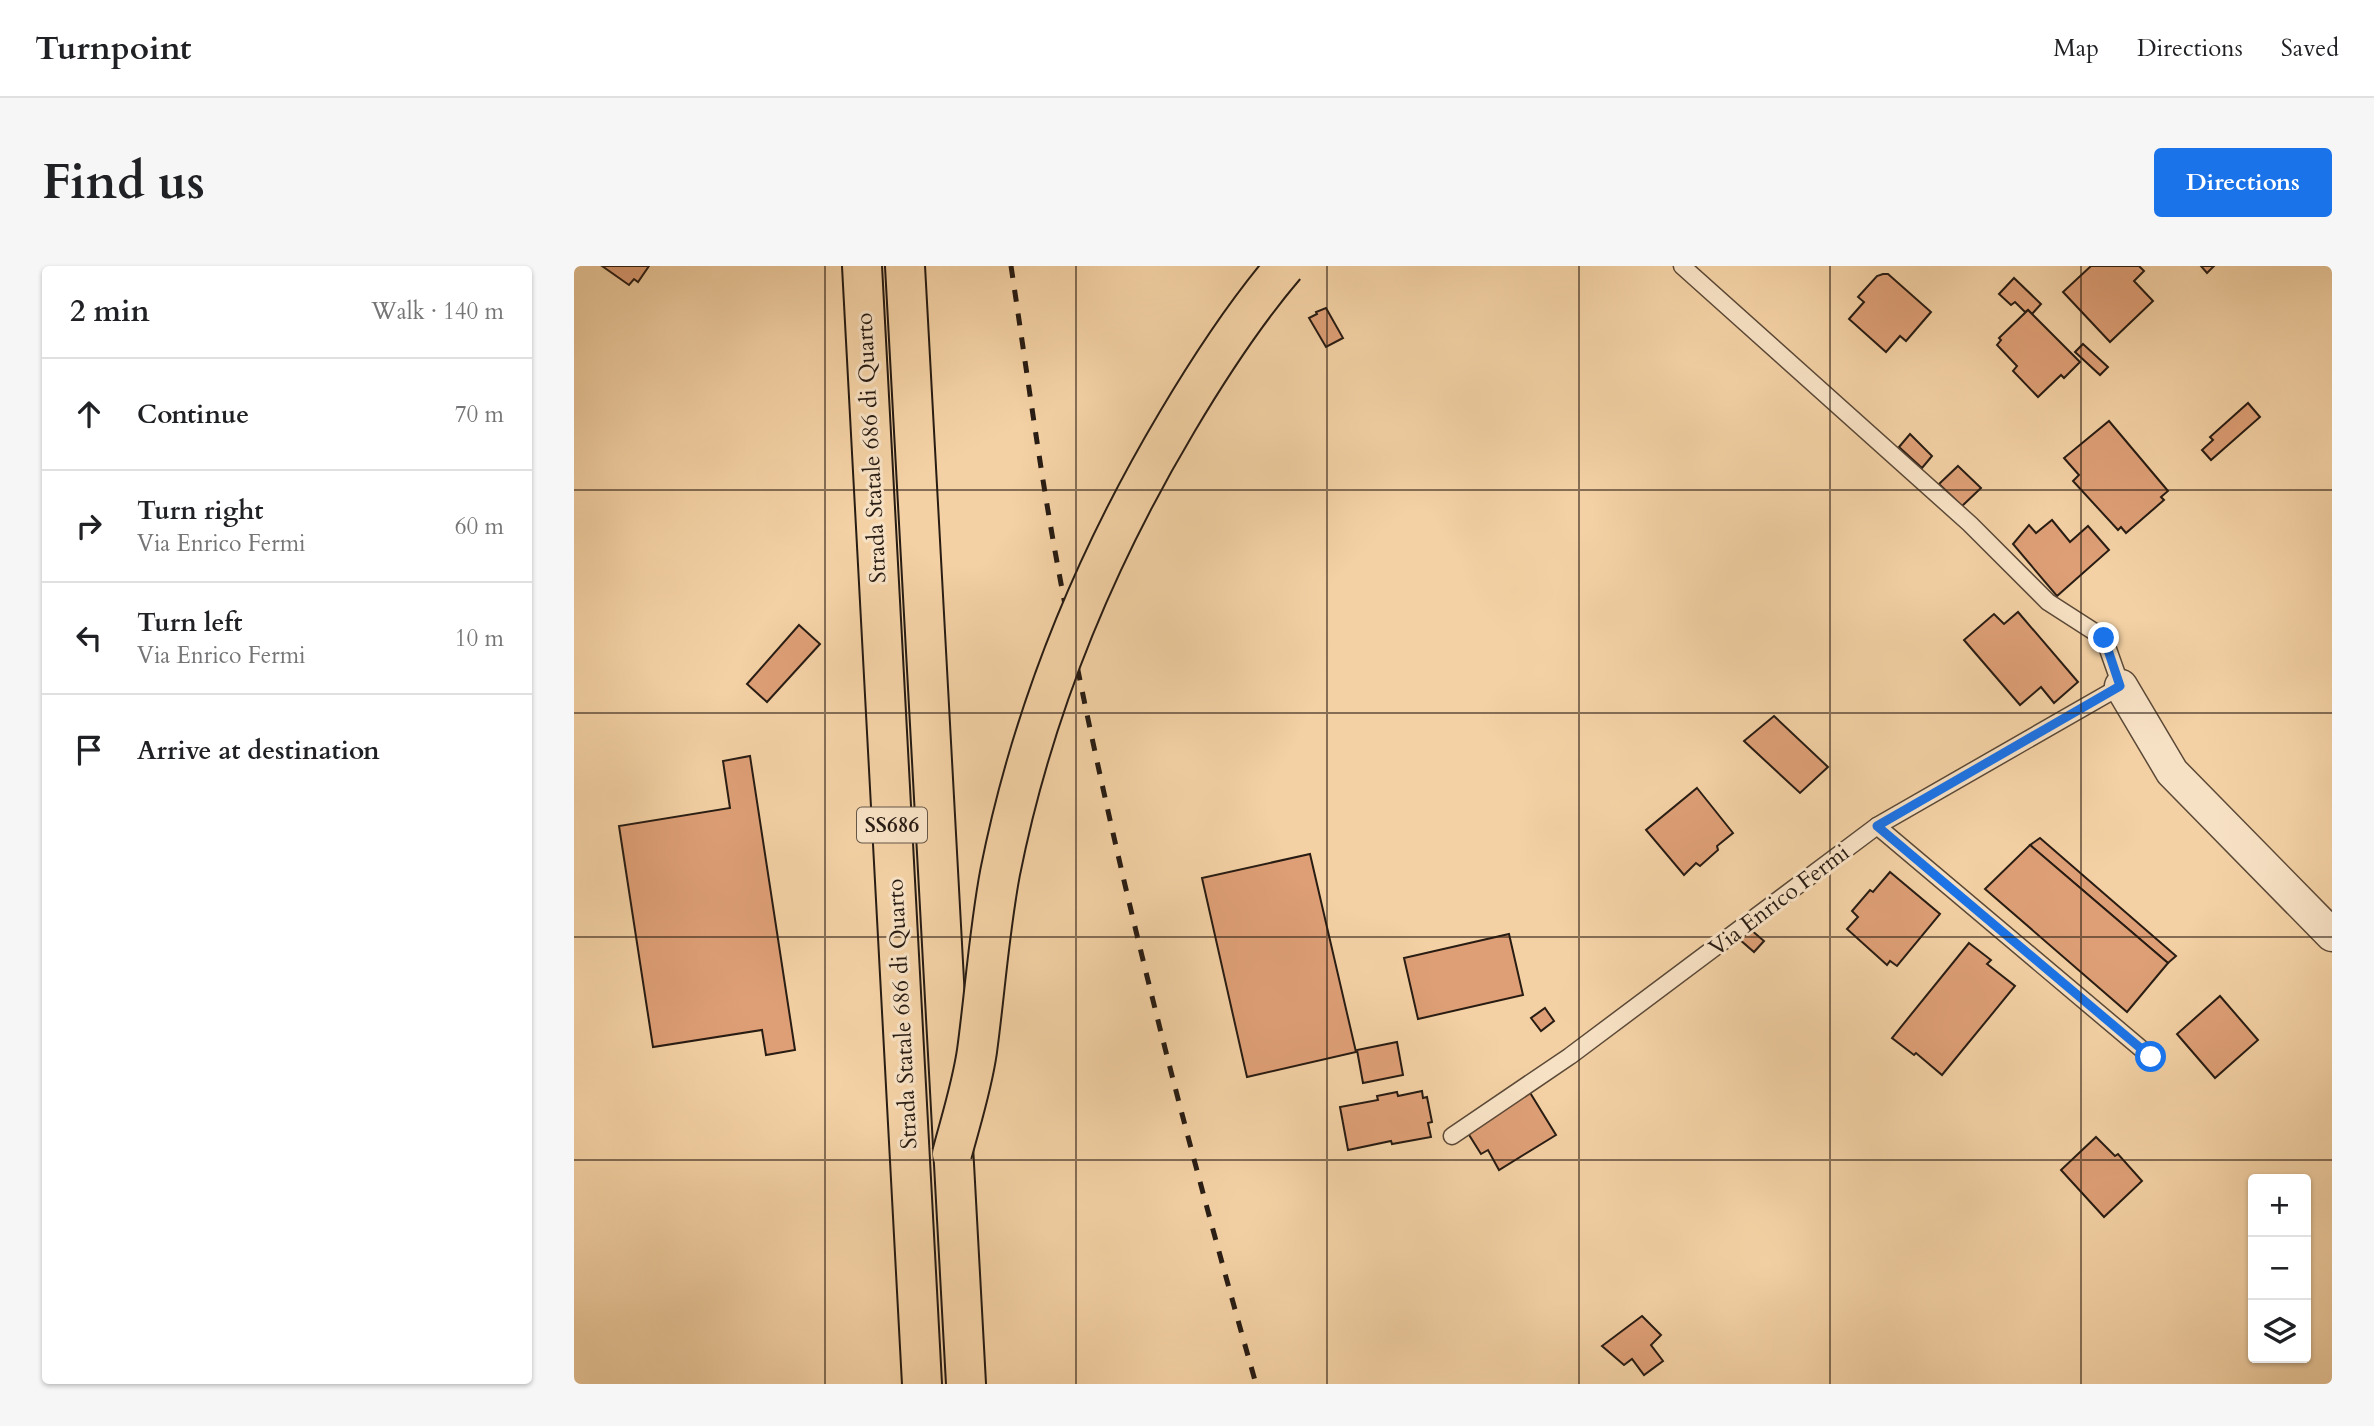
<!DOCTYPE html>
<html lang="en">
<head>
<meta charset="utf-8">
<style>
  :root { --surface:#fff; --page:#f6f6f6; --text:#202124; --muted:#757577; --line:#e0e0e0; --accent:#1a73e8 }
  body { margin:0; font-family:Cardo,serif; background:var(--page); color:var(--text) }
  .controls { position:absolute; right:21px; bottom:21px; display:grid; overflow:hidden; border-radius:7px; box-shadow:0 2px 5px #0004 }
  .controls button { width:63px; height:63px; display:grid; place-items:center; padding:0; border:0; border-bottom:2px solid var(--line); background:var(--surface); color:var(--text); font:35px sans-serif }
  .stop { position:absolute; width:21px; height:21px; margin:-16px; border:5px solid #1a73e8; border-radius:50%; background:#fff }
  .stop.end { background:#1a73e8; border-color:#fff; box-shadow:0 2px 7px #0008 }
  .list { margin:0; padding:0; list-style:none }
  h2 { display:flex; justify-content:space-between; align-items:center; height:91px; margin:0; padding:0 28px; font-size:30px }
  h2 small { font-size:23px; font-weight:400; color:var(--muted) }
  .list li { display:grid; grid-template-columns:46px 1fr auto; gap:21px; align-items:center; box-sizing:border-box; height:112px; padding:0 28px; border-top:2px solid var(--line) }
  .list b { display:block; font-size:26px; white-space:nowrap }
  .list p { margin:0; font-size:23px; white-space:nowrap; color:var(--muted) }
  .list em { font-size:23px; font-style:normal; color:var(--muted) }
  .icon { flex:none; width:38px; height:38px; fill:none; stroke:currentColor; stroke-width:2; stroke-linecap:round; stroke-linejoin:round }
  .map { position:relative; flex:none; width:1758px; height:1118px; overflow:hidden; border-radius:7px }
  header { display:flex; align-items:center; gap:42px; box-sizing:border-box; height:98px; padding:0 35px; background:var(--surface); border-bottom:2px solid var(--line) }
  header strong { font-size:33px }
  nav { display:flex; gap:38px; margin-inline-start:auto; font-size:24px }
  .intro { display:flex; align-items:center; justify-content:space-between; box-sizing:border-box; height:168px; padding:0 42px }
  h1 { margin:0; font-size:49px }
  .button { padding:18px 32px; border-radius:7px; background:var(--accent); color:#fff; font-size:24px; font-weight:700 }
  main { display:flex; gap:42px; padding:0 42px }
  aside { flex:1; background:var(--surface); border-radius:7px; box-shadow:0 2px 5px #0004 }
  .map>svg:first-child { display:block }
  .building { fill:#de9f76; stroke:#281c13; stroke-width:2 }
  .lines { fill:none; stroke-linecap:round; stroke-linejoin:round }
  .service-casing { stroke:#5b4937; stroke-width:19 }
  .minor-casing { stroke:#5b4937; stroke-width:35 }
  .trunk-casing { stroke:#281c13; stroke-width:42 }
  .service { stroke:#f7e1c4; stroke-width:16 }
  .minor { stroke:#f7e1c4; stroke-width:32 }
  .trunk { stroke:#f3d1a4; stroke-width:38 }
  .rail { stroke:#281c13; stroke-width:5; stroke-dasharray:12 12; stroke-linecap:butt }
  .trunk-bridge-casing { stroke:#281c13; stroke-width:42; stroke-linecap:butt }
  .trunk-bridge { stroke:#f3d1a4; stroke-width:38 }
  .route { stroke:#1a73e8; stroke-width:9 }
  .grid { fill:none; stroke:#281c13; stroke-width:2; stroke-opacity:0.55 }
  .labels { text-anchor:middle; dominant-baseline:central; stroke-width:6; stroke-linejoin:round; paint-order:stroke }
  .shield { fill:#f7e1c4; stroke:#665748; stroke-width:2 }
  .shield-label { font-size:21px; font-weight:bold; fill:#281c13 }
  .street-label { font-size:23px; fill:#281c13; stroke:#f7e1c4 }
</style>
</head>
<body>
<header>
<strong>Turnpoint</strong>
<nav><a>Map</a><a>Directions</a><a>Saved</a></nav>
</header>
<div class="intro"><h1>Find us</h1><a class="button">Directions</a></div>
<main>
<aside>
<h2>2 min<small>Walk · 140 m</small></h2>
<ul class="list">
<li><svg class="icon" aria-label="ahead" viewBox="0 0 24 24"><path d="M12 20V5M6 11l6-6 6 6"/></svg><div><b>Continue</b></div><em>70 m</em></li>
<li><svg class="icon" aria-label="right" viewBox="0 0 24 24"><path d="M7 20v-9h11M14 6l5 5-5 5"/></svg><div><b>Turn right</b><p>Via Enrico Fermi</p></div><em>60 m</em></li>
<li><svg class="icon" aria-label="left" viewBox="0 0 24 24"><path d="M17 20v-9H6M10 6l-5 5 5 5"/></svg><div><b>Turn left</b><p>Via Enrico Fermi</p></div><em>10 m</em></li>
<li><svg class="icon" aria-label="arrive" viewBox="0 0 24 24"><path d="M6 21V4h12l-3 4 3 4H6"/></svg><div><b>Arrive at destination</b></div></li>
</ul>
</aside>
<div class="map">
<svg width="1758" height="1118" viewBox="0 0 1758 1118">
  <rect width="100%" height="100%" fill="#f3d1a4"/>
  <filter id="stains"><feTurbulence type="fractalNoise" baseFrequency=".00286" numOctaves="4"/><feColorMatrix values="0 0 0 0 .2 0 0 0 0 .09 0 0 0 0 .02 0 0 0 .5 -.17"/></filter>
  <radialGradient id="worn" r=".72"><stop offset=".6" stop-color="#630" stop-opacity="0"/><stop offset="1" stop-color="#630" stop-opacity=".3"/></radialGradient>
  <g class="building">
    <polygon points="28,0 75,0 64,16 60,13 55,19"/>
    <polygon points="1517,0 1565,0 1570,5 1560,15 1579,35 1536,76 1489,26"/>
    <polygon points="1627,0 1640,0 1633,7"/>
    <polygon points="1309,8 1314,8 1357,46 1332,75 1326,70 1312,86 1275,53 1290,36 1284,31 1303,10"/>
    <polygon points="1440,12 1467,38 1458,48 1454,44 1451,46 1441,36 1437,39 1425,28"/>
    <polygon points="752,42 769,72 752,81 735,52 743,48 742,46"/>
    <polygon points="1454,44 1506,96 1490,112 1487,109 1464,131 1439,105 1443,100 1423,79 1427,74 1425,72"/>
    <polygon points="1509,78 1534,101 1526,109 1501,86"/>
    <polygon points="1674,137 1686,151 1637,194 1628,184 1639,174 1636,171"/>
    <polygon points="1535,155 1594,225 1587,231 1590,234 1552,267 1547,261 1544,264 1499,215 1505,209 1490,192"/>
    <polygon points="1336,168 1358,190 1348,202 1325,181"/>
    <polygon points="1384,200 1407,222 1388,240 1365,218"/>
    <polygon points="1478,254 1496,276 1514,260 1535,284 1483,330 1439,278 1455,259 1462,267"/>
    <polygon points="1444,346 1504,416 1480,437 1467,421 1446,439 1390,374 1420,348 1430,358"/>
    <polygon points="225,359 246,378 193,436 173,418"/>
    <polygon points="1200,450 1254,501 1226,527 1170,475"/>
    <polygon points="176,490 221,784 192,789 188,764 79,781 45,560 156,542 149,495"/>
    <polygon points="1123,522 1159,567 1143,580 1144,584 1126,600 1122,597 1110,609 1072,564"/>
    <polygon points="1466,572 1602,690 1594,697 1456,579"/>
    <polygon points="1456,579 1594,697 1553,746 1411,623"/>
    <polygon points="736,588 782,786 673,811 628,612"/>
    <polygon points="1316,606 1366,648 1323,700 1316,695 1313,699 1273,663 1284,651 1278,645 1296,624 1299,626"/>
    <polygon points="1176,663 1190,675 1180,686 1165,673"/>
    <polygon points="935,668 949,729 844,753 830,692"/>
    <polygon points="1395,677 1417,694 1413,698 1441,720 1368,809 1342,787 1340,789 1318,772"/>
    <polygon points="1646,730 1684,774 1641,812 1603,768"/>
    <polygon points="971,742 980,755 967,765 957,752"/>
    <polygon points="823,776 829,809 789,817 783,784"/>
    <polygon points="848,825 849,832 853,831 858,856 854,857 857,871 818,878 817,875 774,884 766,841 804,834 803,830 823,826 824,830"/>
    <polygon points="955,825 982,869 925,904 914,884 907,888 892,864"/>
    <polygon points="1522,871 1541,890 1544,888 1568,915 1530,951 1487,904"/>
    <polygon points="1068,1050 1087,1069 1077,1079 1089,1095 1070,1109 1058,1093 1050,1099 1028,1080"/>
  </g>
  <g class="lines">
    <defs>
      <g id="service">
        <polyline points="1303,560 1577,791"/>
        <polyline points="878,870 996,790 1303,560 1547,420 1530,372 1474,336 1396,258 1108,0"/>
      </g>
      <polyline id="minor" points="1547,420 1598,506 1758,669"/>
      <g id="trunk">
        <polyline points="288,0 348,1118"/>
        <polyline points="331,0 392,1118"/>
      </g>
    </defs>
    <use href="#service" class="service-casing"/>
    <use href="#minor" class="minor-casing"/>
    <use href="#trunk" class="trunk-casing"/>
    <use href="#service" class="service"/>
    <use href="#minor" class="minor"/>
    <use href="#trunk" class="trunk"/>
    <path class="rail" d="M 437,0 C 452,99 465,198 483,296 C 534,573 605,847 682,1118"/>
    <defs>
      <path id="trunk-bridge" d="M 378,888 C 387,854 398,820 403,785 C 411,726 415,666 426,607 C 458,446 519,297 603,156 C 635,102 670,48 711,0"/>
    </defs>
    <use href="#trunk-bridge" class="trunk-bridge-casing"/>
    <use href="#trunk-bridge" class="trunk-bridge"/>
  </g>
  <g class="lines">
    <polyline class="route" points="1530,372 1546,420 1303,560 1577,791"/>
  </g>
  <path class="grid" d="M 251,0 L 251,1118M 502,0 L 502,1118M 753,0 L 753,1118M 1005,0 L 1005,1118M 1256,0 L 1256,1118M 1507,0 L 1507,1118M 0,224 L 1758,224M 0,447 L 1758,447M 0,671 L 1758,671M 0,894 L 1758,894"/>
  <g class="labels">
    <rect class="shield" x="283" y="541.5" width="70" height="35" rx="5"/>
    <g class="shield-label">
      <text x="318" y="559">SS686</text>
    </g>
    <g class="street-label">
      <text transform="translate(297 182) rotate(-93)">Strada Statale 686 di Quarto</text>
      <text transform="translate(1205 634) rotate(-37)">Via Enrico Fermi</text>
      <text transform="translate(328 748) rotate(-93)">Strada Statale 686 di Quarto</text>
    </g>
  </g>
  <rect width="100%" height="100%" filter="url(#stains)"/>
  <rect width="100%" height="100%" fill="url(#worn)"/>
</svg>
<div class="controls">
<button>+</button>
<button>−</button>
<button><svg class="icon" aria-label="layers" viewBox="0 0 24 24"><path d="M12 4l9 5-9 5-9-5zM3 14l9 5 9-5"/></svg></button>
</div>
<div class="stop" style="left:1577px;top:791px"></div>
<div class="stop end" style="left:1530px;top:372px"></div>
</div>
</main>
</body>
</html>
